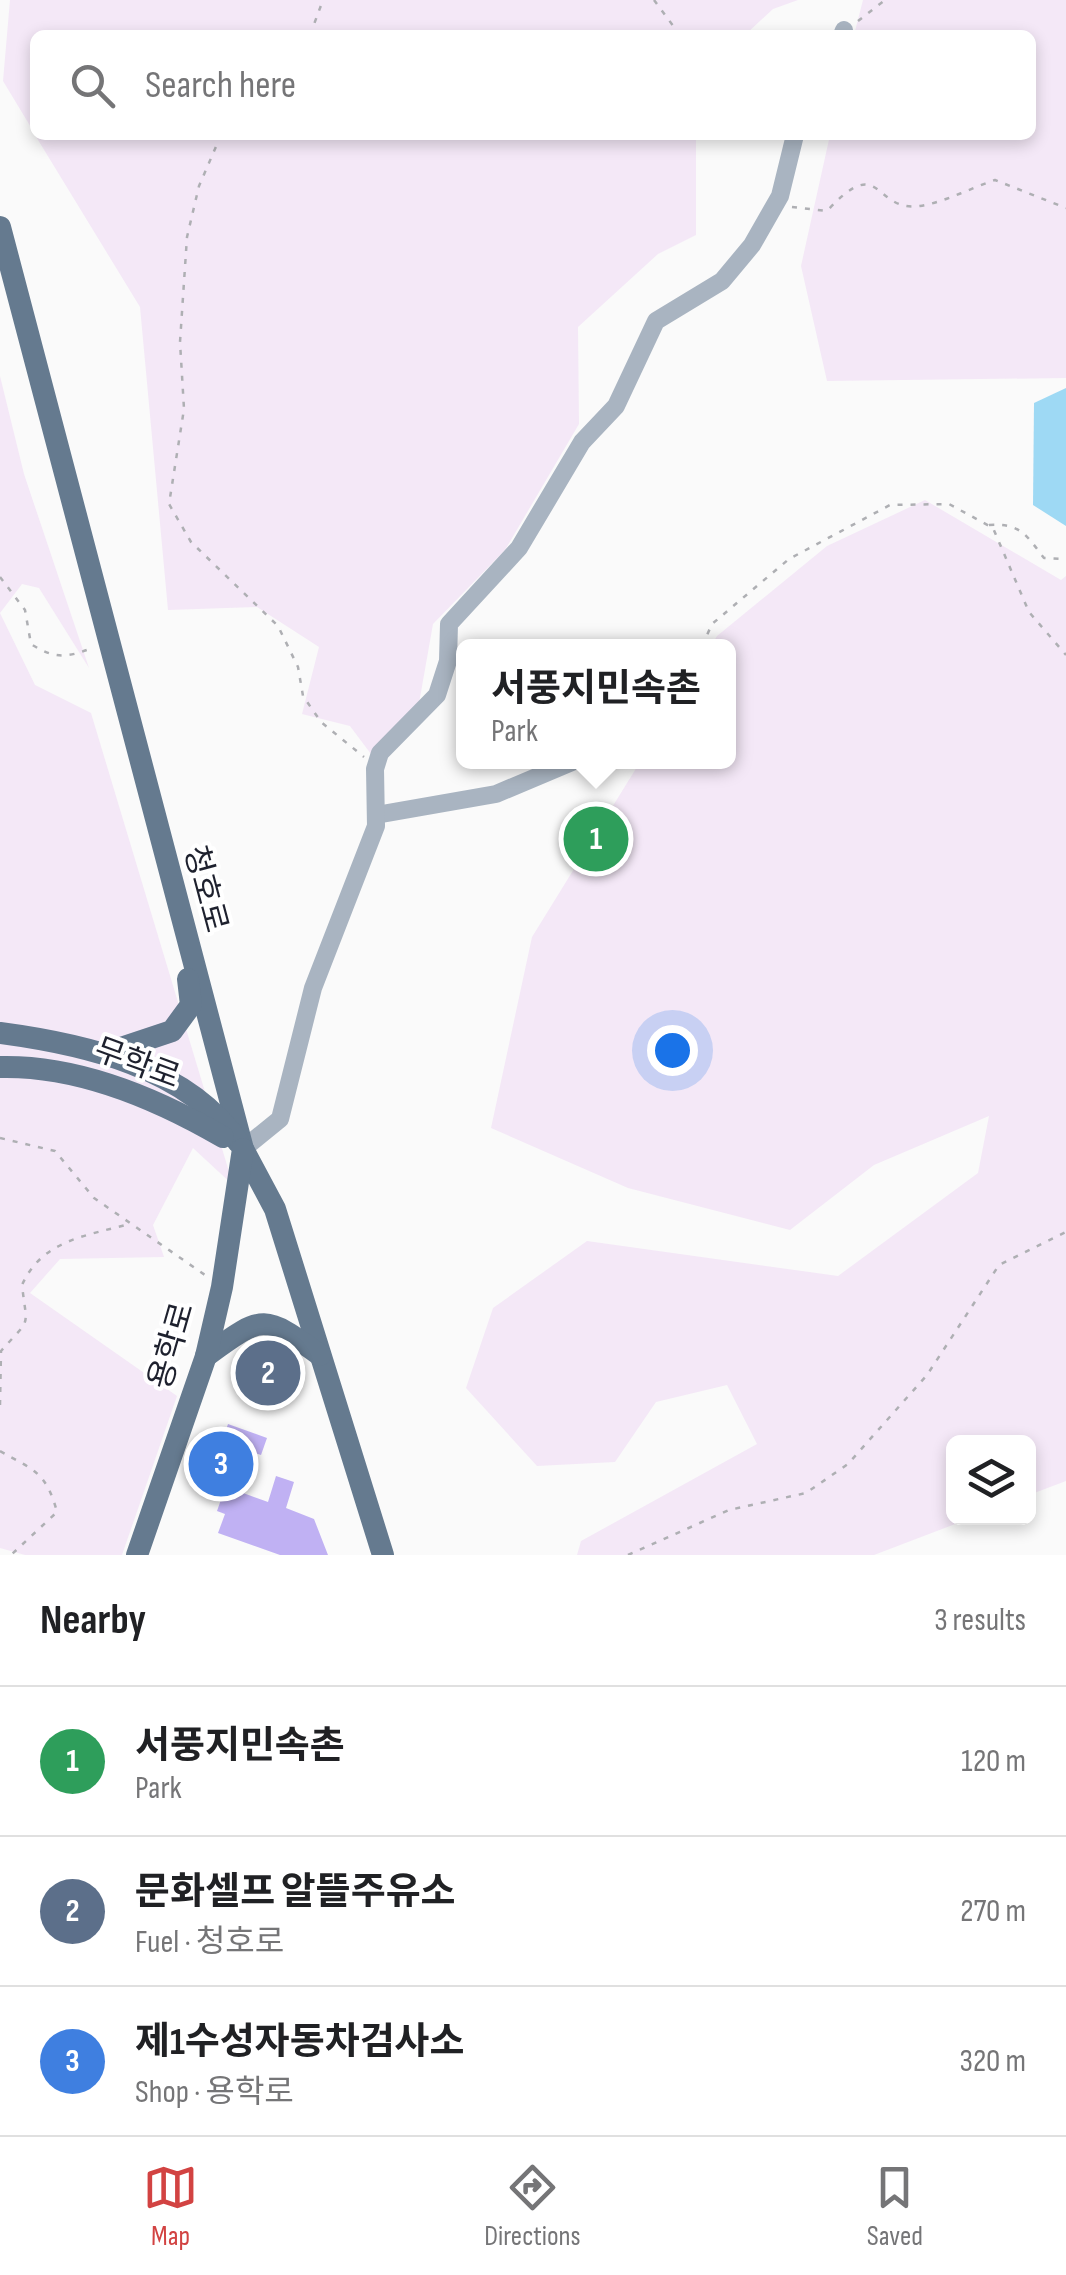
<!DOCTYPE html>
<html lang="en">
<head>
<meta charset="utf-8">
<style>
  :root { --surface:#fff; --page:#f6f6f6; --text:#202124; --muted:#757577; --line:#e0e0e0; --accent:#d24342 }
  body { margin:0; font-family:"Sofia Sans Condensed","Noto Sans KR",sans-serif; background:var(--page); color:var(--text) }
  .controls { position:absolute; right:30px; bottom:30px; display:grid; overflow:hidden; border-radius:15px; box-shadow:0 5px 15px #0003 }
  .controls button { width:90px; height:90px; display:grid; place-items:center; padding:0; border:0; border-bottom:2px solid var(--line); background:var(--surface); color:var(--text); font:50px sans-serif }
  .you { position:absolute; left:672px; top:1050px; width:35px; height:35px; margin:-25px; border:8px solid #fff; border-radius:50%; background:#1a73e8; box-shadow:0 0 0 15px #1a73e833 }
  .badge { display:grid; place-items:center; width:65px; height:65px; border-radius:50%; background:var(--accent); color:#fff; font-size:32px; font-weight:700 }
  .pin { position:absolute; translate:-50% -50%; border:5px solid #fff; box-shadow:0 2px 10px #0006 }
  .popup { position:absolute; left:456px; top:639px; width:280px; height:130px; box-sizing:border-box; display:grid; place-content:center; border-radius:15px; background:var(--surface); filter:drop-shadow(0 2px 8px #0005); font-size:32px; white-space:nowrap; color:var(--muted) }
  .popup b { font-size:38px; color:var(--text) }
  .popup::after { content:''; position:absolute; left:50%; top:100%; margin-left:-20px; border:20px solid transparent; border-top-color:var(--surface) }
  .list { margin:0; padding:0; list-style:none }
  h2 { display:flex; justify-content:space-between; align-items:center; height:130px; margin:0; padding:0 40px; font-size:42px }
  h2 small { font-size:32px; font-weight:400; color:var(--muted) }
  .list li { display:grid; grid-template-columns:65px 1fr auto; gap:30px; align-items:center; box-sizing:border-box; height:150px; padding:0 40px; border-top:2px solid var(--line) }
  .list b { display:block; font-size:38px; white-space:nowrap }
  .list p { margin:0; font-size:32px; white-space:nowrap; color:var(--muted) }
  .list em { font-size:32px; font-style:normal; color:var(--muted) }
  .icon { flex:none; width:55px; height:55px; fill:none; stroke:currentColor; stroke-width:2; stroke-linecap:round; stroke-linejoin:round }
  .map { position:relative; flex:none; width:1066px; height:1555px; overflow:hidden }
  .search { position:absolute; background:var(--surface); box-shadow:0 5px 15px #0003; left:30px; right:30px; top:30px; height:110px; display:flex; align-items:center; gap:25px; box-sizing:border-box; padding:0 35px; border-radius:15px; color:var(--muted); font-size:38px }
  .sheet { height:580px; background:var(--surface) }
  nav { display:flex; justify-content:space-around; align-items:center; box-sizing:border-box; height:140px; border-top:2px solid var(--line); background:var(--surface); font-size:28px; color:var(--muted) }
  nav a { display:grid; justify-items:center; gap:5px }
  nav .on { color:var(--accent) }
  .map>svg:first-child { display:block }
  .green { fill:#f4e8f7 }
  .water { fill:#9ed9f4 }
  .building { fill:#c0b1f3 }
  .lines { fill:none; stroke-linecap:round; stroke-linejoin:round }
  .path { stroke:#aeafb3; stroke-width:2.5; stroke-dasharray:5 8; stroke-linecap:butt }
  .minor { stroke:#a9b4c1; stroke-width:18 }
  .major { stroke:#657a8f; stroke-width:22 }
  .labels { text-anchor:middle; dominant-baseline:central; stroke-width:8; stroke-linejoin:round; paint-order:stroke }
  .street-label { font-size:32px; fill:#1e212e; stroke:#fff }
</style>
</head>
<body>
<div class="map">
<svg width="1066" height="1555" viewBox="0 0 1066 1555">
  <rect width="100%" height="100%" fill="#fafafa"/>
  <g class="green">
    <polygon points="10,0 798,0 773,9 745,35 35,35 35,134 3,81"/>
    <polygon points="863,0 1066,0 1066,378 827,381 801,266 830,135 1031,135 1031,35 854,35"/>
    <polygon points="35,135 696,135 696,235 658,254 578,327 579,424 505,550 433,624 418,709 371,754 350,726 302,714 319,647 257,607 168,610 140,307"/>
    <polygon points="0,376 24,474 89,668 39,588 22,584 0,613 35,685 91,713 233,1185 193,1148 153,1225 164,1257 60,1259 30,1293 177,1396 122,1555 25,1555 0,1548"/>
    <polygon points="925,500 1061,580 1066,576 1066,1481 1029,1495 1028,1442 954,1442 954,1518 971,1518 874,1555 577,1555 581,1541 757,1444 727,1385 656,1402 615,1462 537,1466 466,1388 493,1308 587,1241 838,1276 978,1173 989,1116 874,1165 790,1230 628,1188 491,1128 532,937 640,762 728,762 728,646 711,646 717,636 827,546"/>
  </g>
  <polygon class="water" points="1066,388 1066,526 1033,505 1034,403"/>
  <g class="building">
    <polygon points="228,1424 267,1438 261,1455 245,1450 237,1476 202,1465 205,1453 217,1456"/>
    <polygon points="276,1476 294,1482 286,1508 314,1519 328,1555 280,1555 218,1533 225,1514 217,1511 223,1494 233,1498 235,1490 268,1502"/>
  </g>
  <g class="lines">
    <g class="path">
      <polyline points="654,0 680,35"/>
      <polyline points="858,21 885,0"/>
      <polyline points="310,35 323,0"/>
      <polyline points="221,135 199,186 187,237 180,342 184,409 169,504 191,542 278,626 298,667 303,696 321,722 364,757"/>
      <path d="M 792,207 L 827,211 C 882,151 873,213 920,206 C 945,202 971,188 995,180 L 1066,208"/>
      <path d="M 989,525 C 1021,523 1026,535 1044,558 L 1066,559"/>
      <path d="M 0,577 L 25,610 L 31,644 C 54,659 67,658 92,648"/>
      <polyline points="702,646 712,624 789,559 890,505 949,504 993,528 1029,612 1066,655"/>
      <polyline points="0,1138 55,1151 94,1198 205,1275"/>
      <path d="M 0,1405 L 1,1351 C 32,1316 27,1330 22,1285 C 42,1240 86,1236 129,1224"/>
      <path d="M 0,1451 C 33,1470 46,1471 57,1512 L 11,1555"/>
      <polyline points="628,1555 729,1510 806,1493 848,1464 927,1375 999,1265 1066,1232"/>
    </g>
    <g class="minor">
      <polyline points="842,35 844,30"/>
      <polyline points="376,815 496,794 572,762"/>
      <polyline points="243,1149 280,1119 313,988 376,826 375,769 380,753 437,695 448,661 449,624 519,548 582,442 616,406 656,321 722,281 752,245 780,196 795,135"/>
    </g>
    <g class="major">
      <polyline points="0,227 243,1149 275,1209 383,1555"/>
      <path d="M 0,1033 C 83,1044 188,1067 238,1142"/>
      <polyline points="106,1053 172,1031 191,1005 188,979"/>
      <path d="M 0,1067 C 78,1065 156,1098 223,1137"/>
      <path d="M 206,1356 C 263,1315 262,1313 320,1355"/>
      <polyline points="137,1555 206,1356 222,1287 243,1149"/>
    </g>
  </g>
  <g class="labels">
    <g class="street-label">
      <text transform="translate(205 889) rotate(75)">청호로</text>
      <text transform="translate(137 1064) rotate(20)">무학로</text>
      <text transform="translate(172 1346) rotate(-74)">용학로</text>
    </g>
  </g>
</svg>
<div class="controls">
<button><svg class="icon" aria-label="layers" viewBox="0 0 24 24"><path d="M12 4l9 5-9 5-9-5zM3 14l9 5 9-5"/></svg></button>
</div>
<div class="you"></div>
<div class="pin badge" style="left:596px;top:839px;background:#2e9e5b">1</div>
<div class="popup"><b>서풍지민속촌</b>Park</div>
<div class="pin badge" style="left:268px;top:1373px;background:#5c6f8a">2</div>
<div class="pin badge" style="left:221px;top:1464px;background:#3f7fe0">3</div>
<div class="search"><svg class="icon" aria-label="search" viewBox="0 0 24 24"><circle cx="10" cy="10" r="6"/><path d="M15 15l6 6"/></svg>Search here</div>
</div>
<section class="sheet">
<h2>Nearby<small>3 results</small></h2>
<ul class="list">
<li><span class="badge" style="background:#2e9e5b">1</span><div><b>서풍지민속촌</b><p>Park</p></div><em>120 m</em></li>
<li><span class="badge" style="background:#5c6f8a">2</span><div><b>문화셀프 알뜰주유소</b><p>Fuel · 청호로</p></div><em>270 m</em></li>
<li><span class="badge" style="background:#3f7fe0">3</span><div><b>제1수성자동차검사소</b><p>Shop · 용학로</p></div><em>320 m</em></li>
</ul>
</section>
<nav>
<a class="on"><svg class="icon" aria-label="map" viewBox="0 0 24 24"><path d="M3 6l6-2 6 2 6-2v14l-6 2-6-2-6 2zM9 4v14M15 6v14"/></svg>Map</a>
<a><svg class="icon" aria-label="directions" viewBox="0 0 24 24"><path d="M12 3l9 9-9 9-9-9zM9 14v-3h6M13 9l2 2-2 2"/></svg>Directions</a>
<a><svg class="icon" aria-label="saved" viewBox="0 0 24 24"><path d="M7 4h10v16l-5-4-5 4z"/></svg>Saved</a>
</nav>
</body>
</html>
